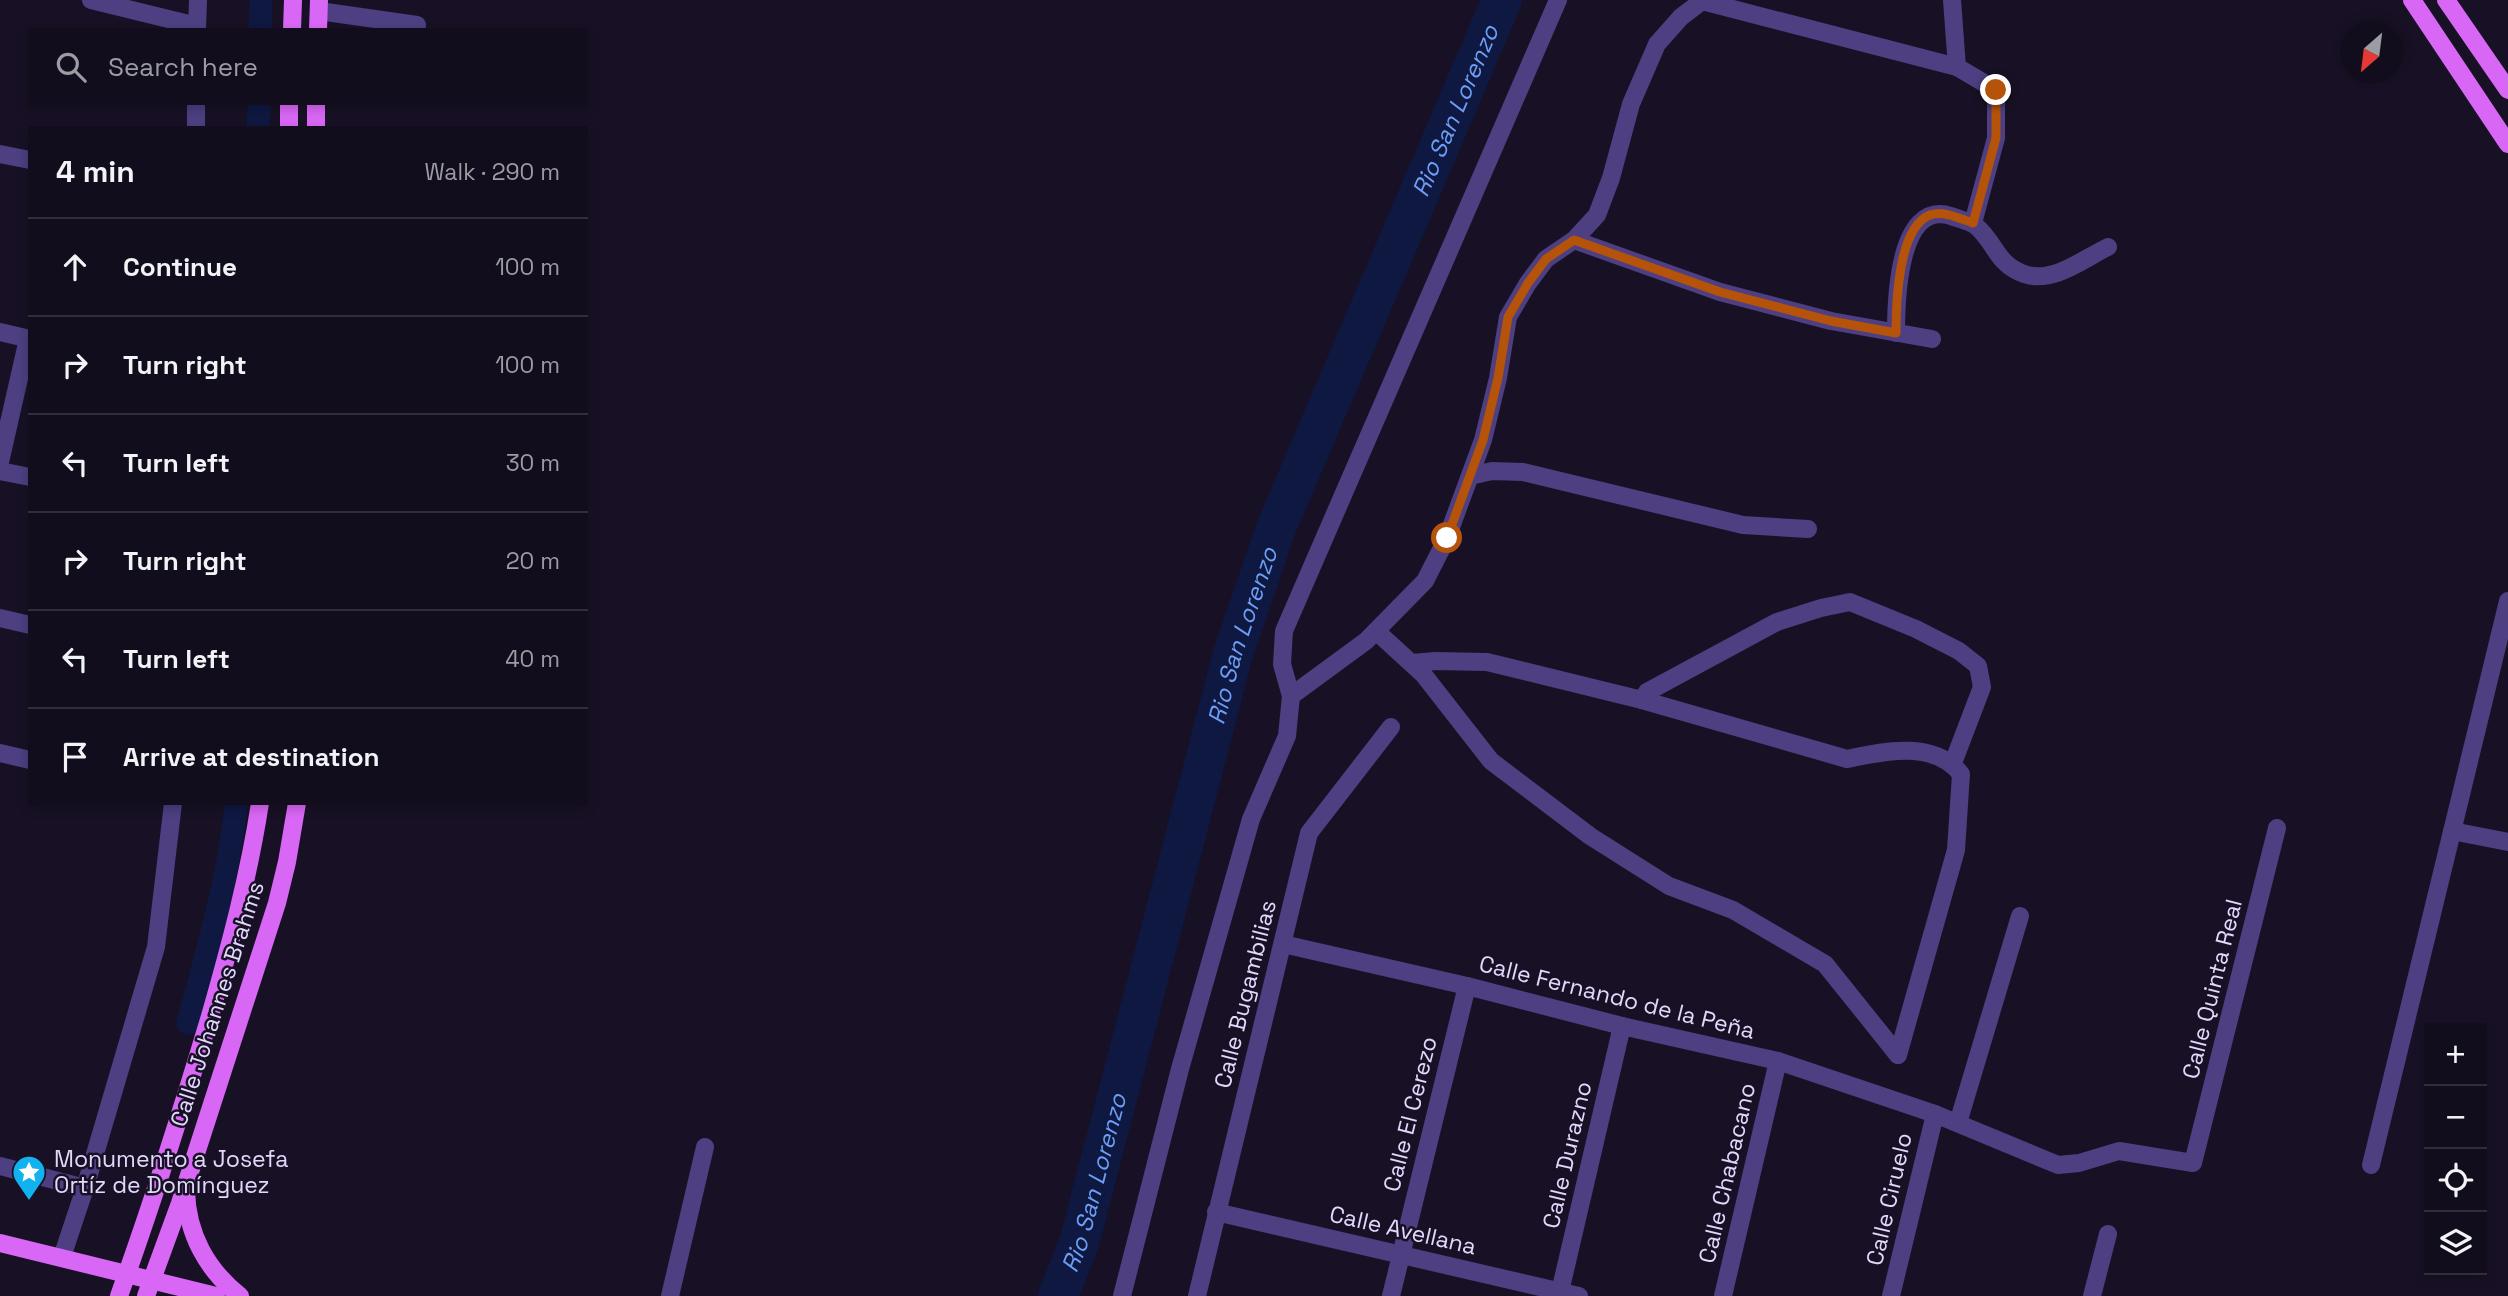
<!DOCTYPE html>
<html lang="en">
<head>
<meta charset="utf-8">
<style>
  :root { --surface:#120d1c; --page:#1f1b29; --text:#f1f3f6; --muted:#9c9ca3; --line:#312d3b }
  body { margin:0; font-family:"Space Grotesk",sans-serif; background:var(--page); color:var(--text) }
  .controls { position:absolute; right:21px; bottom:21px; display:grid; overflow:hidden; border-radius:0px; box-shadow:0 4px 10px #0003 }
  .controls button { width:63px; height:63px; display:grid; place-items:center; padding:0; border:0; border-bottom:2px solid var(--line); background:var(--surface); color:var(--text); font:35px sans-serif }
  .compass { position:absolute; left:2340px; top:21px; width:63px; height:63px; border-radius:50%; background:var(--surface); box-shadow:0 4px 10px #0003; rotate:208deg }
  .stop { position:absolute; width:21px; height:21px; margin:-16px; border:5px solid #b45309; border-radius:50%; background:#fff }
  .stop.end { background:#b45309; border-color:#fff; box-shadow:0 2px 7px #0008 }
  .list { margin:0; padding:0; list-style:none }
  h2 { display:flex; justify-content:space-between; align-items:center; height:91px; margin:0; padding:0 28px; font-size:30px }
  h2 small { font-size:23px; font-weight:400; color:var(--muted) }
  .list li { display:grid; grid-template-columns:46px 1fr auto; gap:21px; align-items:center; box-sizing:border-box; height:98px; padding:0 28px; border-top:2px solid var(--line) }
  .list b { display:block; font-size:26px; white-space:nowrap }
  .list em { font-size:23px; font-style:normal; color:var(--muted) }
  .icon { flex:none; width:38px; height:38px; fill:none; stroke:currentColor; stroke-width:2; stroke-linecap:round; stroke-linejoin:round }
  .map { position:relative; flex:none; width:2508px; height:1296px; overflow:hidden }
  .search { position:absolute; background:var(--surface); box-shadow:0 4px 10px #0003; left:28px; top:28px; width:560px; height:77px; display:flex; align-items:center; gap:18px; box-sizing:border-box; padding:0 24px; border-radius:0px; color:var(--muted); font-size:26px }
  .panel { position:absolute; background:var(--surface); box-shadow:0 4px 10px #0003; left:28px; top:126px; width:560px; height:679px; border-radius:0px }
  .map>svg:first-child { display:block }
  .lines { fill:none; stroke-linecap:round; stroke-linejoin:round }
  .canal { stroke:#0e1841; stroke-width:23 }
  .river { stroke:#0e1841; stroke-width:40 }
  .minor { stroke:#4d3f81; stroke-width:18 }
  .major { stroke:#d967f5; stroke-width:18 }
  .route { stroke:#b45309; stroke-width:9 }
  .labels { text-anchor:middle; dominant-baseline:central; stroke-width:5; stroke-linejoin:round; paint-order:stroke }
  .street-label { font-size:23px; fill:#e2d8fc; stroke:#181125 }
  .poi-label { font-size:23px; fill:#e2d8fc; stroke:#181125; text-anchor:start }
  .water-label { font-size:24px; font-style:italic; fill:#6d9ef5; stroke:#181125 }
</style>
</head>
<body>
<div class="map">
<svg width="2508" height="1296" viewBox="0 0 2508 1296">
  <rect width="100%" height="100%" fill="#181125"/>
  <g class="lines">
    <g class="canal">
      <polyline points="260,30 261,0"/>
      <polyline points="258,128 259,103"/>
      <path d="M 188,1023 C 207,950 229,879 236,803"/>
    </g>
    <path class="river" id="s1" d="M 1058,1296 L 1079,1243 L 1233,654 L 1276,528 L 1502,0"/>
    <g class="minor">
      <polyline points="91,0 197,26"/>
      <polyline points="1952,0 1957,67"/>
      <polyline points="319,11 417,25 416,30"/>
      <polyline points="197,30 198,0"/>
      <polyline points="196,128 196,103"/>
      <polyline points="0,154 30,160"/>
      <polyline points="1574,240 1720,292 1831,321 1932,339"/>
      <polyline points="0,332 30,339"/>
      <path d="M 1896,333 C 1896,301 1898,199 1951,216 C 1959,219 1969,221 1976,226 C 1996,243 1996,264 2024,274 C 2053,284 2083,259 2108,247"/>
      <polyline points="0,462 28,339"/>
      <polyline points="0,471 30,477"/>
      <polyline points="1470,476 1492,471 1523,472 1743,525 1808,529"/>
      <polyline points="0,618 30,625"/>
      <polyline points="1376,631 1423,674 1491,761 1590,836 1669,886 1733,910 1825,964 1898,1055"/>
      <path d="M 1412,663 L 1435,661 L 1487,662 L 1642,700 L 1847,759 C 1885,751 1934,740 1961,774 L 1956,850 L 1898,1055"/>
      <polyline points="1291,696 1366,641 1425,581 1447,538 1483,440 1498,378 1508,317 1528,283 1546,259 1574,240 1597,215 1611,178 1631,104 1657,44 1681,17 1702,1 1957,67 1996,90 1996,138 1973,223"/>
      <polyline points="1642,700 1647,692 1777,622 1821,608 1850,602 1916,629 1959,651 1978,666 1982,687 1953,763"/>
      <polyline points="0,753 30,760"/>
      <polyline points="2452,831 2508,842"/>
      <polyline points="1283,944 1467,986 1622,1026 1778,1061 1935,1114 2058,1165 2079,1163 2119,1151 2193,1163 2277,828"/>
      <polyline points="1958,1123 2020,916"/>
      <polyline points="2371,1165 2508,601"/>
      <polyline points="0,1166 85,1188"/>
      <polyline points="1216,1212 1579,1296"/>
      <polyline points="62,1257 85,1188 156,947 173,803"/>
      <polyline points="670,1296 705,1147"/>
      <polyline points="1122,1296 1180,1069 1251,819 1287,736 1291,696 1282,664 1284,631 1558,0"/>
      <polyline points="1197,1296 1309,833 1391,727"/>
      <polyline points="1391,1296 1467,986"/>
      <polyline points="1559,1296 1622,1026"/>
      <polyline points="1723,1296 1778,1061"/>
      <polyline points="1891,1296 1935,1114"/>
      <polyline points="2092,1296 2108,1234"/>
    </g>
    <g class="major">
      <polyline points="2412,0 2508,144"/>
      <polyline points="2446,0 2508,90"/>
      <polyline points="292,30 293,0"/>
      <polyline points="318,30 319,0"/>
      <polyline points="289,128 289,103"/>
      <polyline points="316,128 316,103"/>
      <path d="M 186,1191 C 187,1234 207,1270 240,1296"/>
      <polyline points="0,1243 216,1296"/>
      <path d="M 119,1296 C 152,1204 182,1110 210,1016 C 230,946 249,875 260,803"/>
      <polyline points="146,1296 180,1203 277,903 287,862 297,803"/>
    </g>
  </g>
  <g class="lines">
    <path class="route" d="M 1447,538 L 1483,440 L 1498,378 L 1508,317 L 1528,283 L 1546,259 L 1574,240 L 1720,292 L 1831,321 L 1896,333 C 1896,304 1898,227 1930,215 C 1943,210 1961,219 1973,223 L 1996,138 L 1996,90"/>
  </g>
  <defs>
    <symbol id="sight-pin" viewBox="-11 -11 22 30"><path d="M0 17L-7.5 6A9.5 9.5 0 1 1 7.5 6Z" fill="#11b2ef" stroke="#181125"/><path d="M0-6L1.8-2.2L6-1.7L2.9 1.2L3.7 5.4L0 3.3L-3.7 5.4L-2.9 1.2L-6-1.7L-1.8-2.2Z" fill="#fff"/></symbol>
  </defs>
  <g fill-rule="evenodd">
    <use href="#sight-pin" x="10" y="1153" width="38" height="52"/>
  </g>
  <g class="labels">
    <g class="street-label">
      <text transform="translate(2212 989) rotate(-76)">Calle Quinta Real</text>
      <text transform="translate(1245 994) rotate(-76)">Calle Bugambilias</text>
      <text transform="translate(1617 997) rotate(14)">Calle Fernando de la Peña</text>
      <text transform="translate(217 1004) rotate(-72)">Calle Johannes Brahms</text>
      <text transform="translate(1410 1114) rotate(-76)">Calle El Cerezo</text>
      <text transform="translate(1567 1155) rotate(-77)">Calle Durazno</text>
      <text transform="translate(1727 1173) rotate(-77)">Calle Chabacano</text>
      <text transform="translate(1889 1199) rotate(-77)">Calle Ciruelo</text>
      <text transform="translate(1403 1230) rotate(13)">Calle Avellana</text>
    </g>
    <g class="poi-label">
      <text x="54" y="1159">Monumento a Josefa<tspan x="54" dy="26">Ortíz de Domínguez</tspan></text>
    </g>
    <g class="water-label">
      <text stroke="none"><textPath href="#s1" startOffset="1253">Rio San Lorenzo</textPath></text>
      <text stroke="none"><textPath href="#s1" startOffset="686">Rio San Lorenzo</textPath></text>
      <text stroke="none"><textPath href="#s1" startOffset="119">Rio San Lorenzo</textPath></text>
    </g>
  </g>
</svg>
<div class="controls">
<button>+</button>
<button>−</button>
<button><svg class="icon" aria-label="locate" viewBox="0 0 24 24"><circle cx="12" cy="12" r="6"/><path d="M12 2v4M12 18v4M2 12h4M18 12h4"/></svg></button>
<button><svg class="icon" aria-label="layers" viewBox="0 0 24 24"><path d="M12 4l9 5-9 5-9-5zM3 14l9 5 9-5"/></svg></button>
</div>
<svg class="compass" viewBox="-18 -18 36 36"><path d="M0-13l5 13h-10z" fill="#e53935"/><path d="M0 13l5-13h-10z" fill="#9c9ca3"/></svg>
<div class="stop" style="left:1447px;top:538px"></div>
<div class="stop end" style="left:1996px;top:90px"></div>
<div class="search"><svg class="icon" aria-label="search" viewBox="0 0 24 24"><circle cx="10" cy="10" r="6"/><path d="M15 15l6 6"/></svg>Search here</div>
<section class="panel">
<h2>4 min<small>Walk · 290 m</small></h2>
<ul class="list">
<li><svg class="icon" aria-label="ahead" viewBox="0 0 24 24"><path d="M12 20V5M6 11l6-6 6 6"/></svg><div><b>Continue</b></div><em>100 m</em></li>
<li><svg class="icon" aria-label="right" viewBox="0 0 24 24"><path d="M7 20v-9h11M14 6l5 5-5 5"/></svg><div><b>Turn right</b></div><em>100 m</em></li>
<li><svg class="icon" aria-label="left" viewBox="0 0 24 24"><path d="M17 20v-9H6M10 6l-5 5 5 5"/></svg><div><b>Turn left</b></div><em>30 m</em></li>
<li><svg class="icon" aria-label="right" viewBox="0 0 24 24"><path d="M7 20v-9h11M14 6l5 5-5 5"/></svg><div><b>Turn right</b></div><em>20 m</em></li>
<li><svg class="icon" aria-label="left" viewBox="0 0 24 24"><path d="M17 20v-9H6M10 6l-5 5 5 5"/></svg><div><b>Turn left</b></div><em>40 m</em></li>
<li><svg class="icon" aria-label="arrive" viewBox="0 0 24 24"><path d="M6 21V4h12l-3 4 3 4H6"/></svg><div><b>Arrive at destination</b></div></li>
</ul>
</section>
</div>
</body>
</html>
